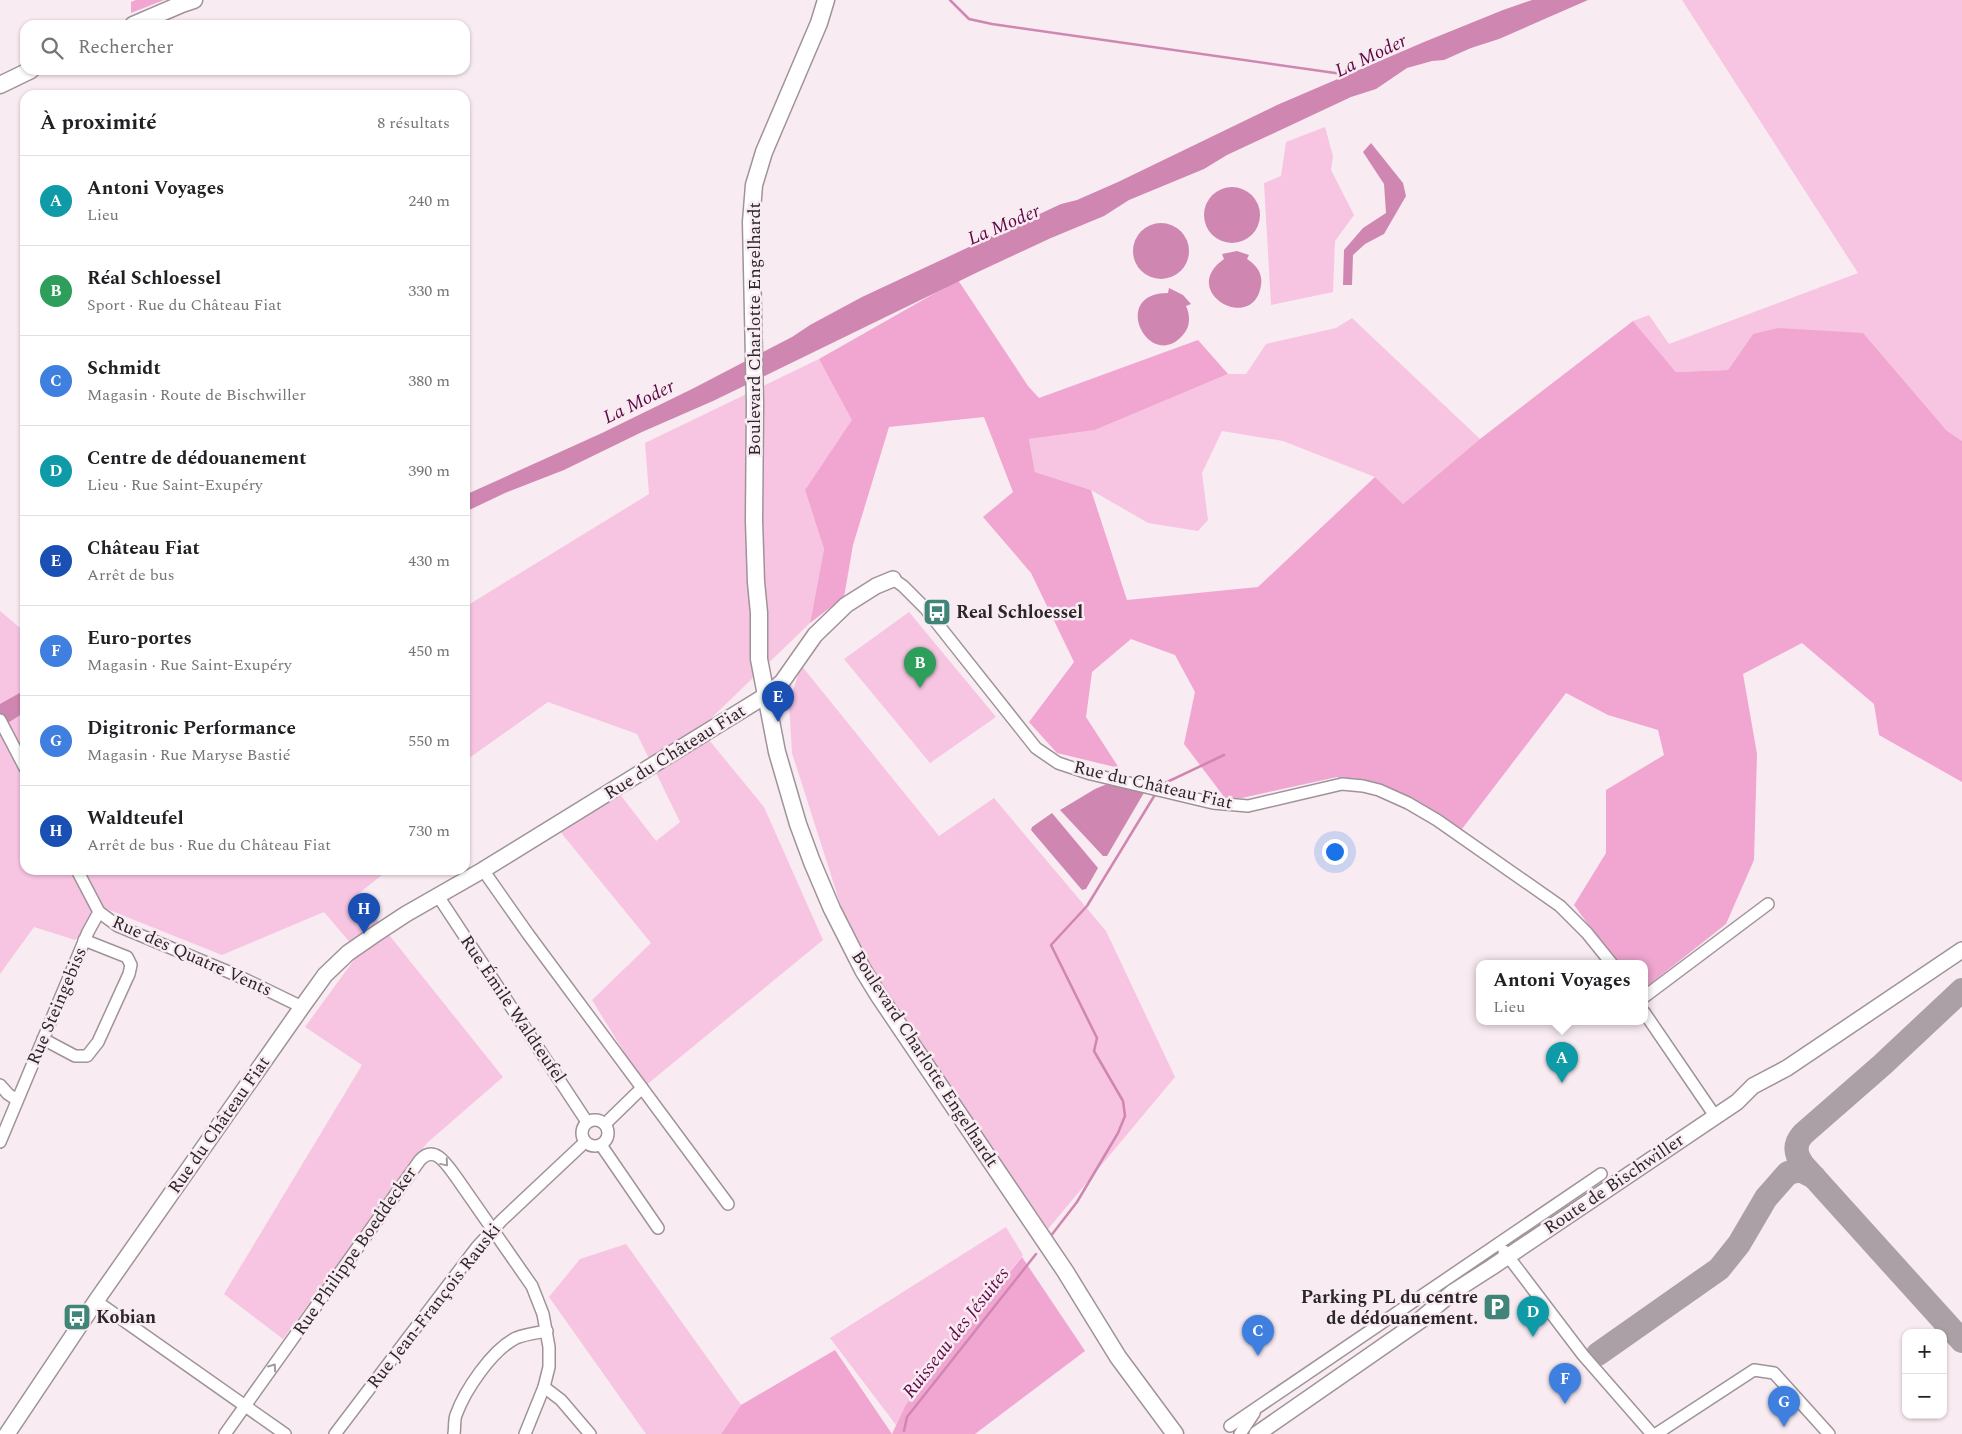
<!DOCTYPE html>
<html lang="fr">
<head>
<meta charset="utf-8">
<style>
  :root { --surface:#fff; --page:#f6f6f6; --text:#202124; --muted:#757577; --line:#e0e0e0; --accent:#418579 }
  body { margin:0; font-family:Spectral,serif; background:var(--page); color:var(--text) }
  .controls { position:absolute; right:15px; bottom:15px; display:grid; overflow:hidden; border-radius:10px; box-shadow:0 1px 4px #0004 }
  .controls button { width:45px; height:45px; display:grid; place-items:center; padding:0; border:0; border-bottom:1px solid var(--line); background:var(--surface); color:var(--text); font:25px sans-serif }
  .you { position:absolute; left:1334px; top:851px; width:18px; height:18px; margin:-12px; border:4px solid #fff; border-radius:50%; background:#1a73e8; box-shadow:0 0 0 8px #1a73e833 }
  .badge { display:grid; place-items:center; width:32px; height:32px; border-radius:50%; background:var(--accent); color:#fff; font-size:16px; font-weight:700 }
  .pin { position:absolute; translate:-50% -41px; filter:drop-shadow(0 1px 2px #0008) }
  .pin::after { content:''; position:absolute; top:26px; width:18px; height:15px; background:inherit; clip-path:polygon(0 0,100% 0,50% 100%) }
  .popup { position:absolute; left:1476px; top:960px; width:172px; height:65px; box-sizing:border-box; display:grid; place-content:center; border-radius:10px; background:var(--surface); filter:drop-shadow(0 1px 4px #0005); font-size:16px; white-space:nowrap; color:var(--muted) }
  .popup b { font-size:19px; color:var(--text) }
  .popup::after { content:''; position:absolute; left:50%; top:100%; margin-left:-10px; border:10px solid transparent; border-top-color:var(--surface) }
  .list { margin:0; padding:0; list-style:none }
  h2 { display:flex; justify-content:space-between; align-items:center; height:65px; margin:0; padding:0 20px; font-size:21px }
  h2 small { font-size:16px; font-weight:400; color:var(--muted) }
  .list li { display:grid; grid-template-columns:32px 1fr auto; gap:15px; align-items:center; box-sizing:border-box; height:90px; padding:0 20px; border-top:1px solid var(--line) }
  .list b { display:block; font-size:19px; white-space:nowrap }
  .list p { margin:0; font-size:16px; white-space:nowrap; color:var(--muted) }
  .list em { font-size:16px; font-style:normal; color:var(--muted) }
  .icon { flex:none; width:28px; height:28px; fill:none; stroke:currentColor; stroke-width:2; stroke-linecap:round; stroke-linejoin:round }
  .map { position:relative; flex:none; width:1962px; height:1434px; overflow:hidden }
  .search { position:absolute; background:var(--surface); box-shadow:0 1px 4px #0004; left:20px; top:20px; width:450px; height:55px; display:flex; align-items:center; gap:12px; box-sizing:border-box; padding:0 18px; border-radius:15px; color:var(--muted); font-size:19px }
  .panel { position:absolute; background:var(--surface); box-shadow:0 1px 4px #0004; left:20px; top:90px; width:450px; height:785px; border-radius:15px }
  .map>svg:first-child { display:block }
  .green { fill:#f7c5e1 }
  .forest { fill:#f0a6d0 }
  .water { fill:#cf87b1 }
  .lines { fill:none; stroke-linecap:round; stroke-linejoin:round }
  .stream { stroke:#cf87b1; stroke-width:2.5 }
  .taxiway { stroke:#aaa0a6; stroke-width:24 }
  .street-casing { stroke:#9f9399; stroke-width:14 }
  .secondary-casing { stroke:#9f9399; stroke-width:18 }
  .primary-casing { stroke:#9f9399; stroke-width:19 }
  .street { stroke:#fff; stroke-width:11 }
  .secondary { stroke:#fff; stroke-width:15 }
  .primary { stroke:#fff; stroke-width:16 }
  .oneway { stroke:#a09d9f }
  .labels { text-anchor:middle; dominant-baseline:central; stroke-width:5; stroke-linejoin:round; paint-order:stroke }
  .street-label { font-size:18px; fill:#2b2629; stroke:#f9ebf2 }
  .poi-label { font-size:18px; font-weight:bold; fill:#2b2629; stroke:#f9ebf2; text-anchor:start }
  .water-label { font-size:19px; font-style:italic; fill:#5f0745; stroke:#f9ebf2 }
</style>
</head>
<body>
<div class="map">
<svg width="1962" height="1434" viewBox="0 0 1962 1434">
  <rect width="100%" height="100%" fill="#f9ebf2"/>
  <g class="green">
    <polygon points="1682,0 1962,0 1962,441 1946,430 1753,334 1728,370 1676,372 1633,321 1649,315 1669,344 1858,273"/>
    <polygon points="1325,127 1333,156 1331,170 1354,215 1335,241 1333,292 1271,305 1264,183 1281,176 1286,142"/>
    <polygon points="1352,318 1480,439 1403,504 1375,477 1283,441 1222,431 1202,473 1208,520 1198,531 1148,523 1091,490 1035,472 1029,439 1095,430 1228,374 1246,374 1266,344 1336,328"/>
    <polygon points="819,359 853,420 805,490 824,549 810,623 700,729 764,807 823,940 645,1086 592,1000 651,943 558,829 619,793 656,841 680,822 637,734 548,702 465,761 465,607 649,494 645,443"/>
    <polygon points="0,611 25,632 25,870 388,870 357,895 503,1077 427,1143 283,1339 224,1294 362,1065 305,1027 359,953 324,912 222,955 104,908 75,940 34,927 0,974"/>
    <polygon points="909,612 996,717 930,763 844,659"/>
    <polygon points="801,665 939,836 994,798 1106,931 1175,1077 1048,1229 885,990 846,922 792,753 789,704"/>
    <polygon points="1006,1227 1023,1255 928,1372 905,1406 896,1425 830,1338"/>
    <polygon points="626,1244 741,1405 721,1434 646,1434 549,1297 580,1259"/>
  </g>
  <g class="forest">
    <polygon points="136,0 164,0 131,13 131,2"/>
    <polygon points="958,280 1028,386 1039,398 1198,340 1228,374 1095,430 1029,439 1035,472 1091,490 1127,600 1258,587 1375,477 1403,504 1480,439 1633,321 1676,372 1728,370 1753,334 1778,328 1863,333 1946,430 1962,441 1962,782 1879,735 1874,704 1802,643 1743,674 1757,754 1754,860 1726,924 1645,988 1644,964 1617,964 1574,905 1606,853 1606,790 1664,755 1658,730 1608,715 1566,693 1462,829 1337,777 1242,798 1225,798 1184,744 1195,692 1175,655 1131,639 1092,672 1086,717 1119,768 1057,753 1029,722 1074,662 1031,573 983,517 1013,492 984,417 889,427 853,545 844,597 810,623 824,549 805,490 852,420 819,359"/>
    <polygon points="1022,1257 1085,1351 975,1434 721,1434 741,1405 835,1350 892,1434 905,1406 928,1372"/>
  </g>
  <g class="water">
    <polygon points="1532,0 1588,0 1499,39 1471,48 1444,60 1432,61 1407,68 1376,89 1351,97 1227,155 1204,169 1129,200 1104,216 1051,238 980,271 713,401 642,432 564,470 505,493 465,512 465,495 602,433 694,388 792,337 810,325 862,297 1061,204 1077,200 1118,182 1277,105 1424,42 1503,10"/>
    <polygon points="1371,143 1403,183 1406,196 1384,234 1365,244 1353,255 1352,285 1343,285 1344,250 1363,228 1386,213 1384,184 1363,152"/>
    <circle cx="1232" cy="215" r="28"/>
    <circle cx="1161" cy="251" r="28"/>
    <path d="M 1237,251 L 1249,255 L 1247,259 C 1256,265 1263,273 1261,285 C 1254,335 1177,292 1224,259 L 1222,254 Z"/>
    <path d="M 1169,288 L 1183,295 L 1191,304 L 1186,306 C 1191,317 1190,328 1182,336 C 1149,372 1109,293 1168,293 Z"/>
    <polygon points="25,690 25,712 0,728 0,704"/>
    <polygon points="1107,784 1145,791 1107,856 1103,856 1060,810 1095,789"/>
    <polygon points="1052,813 1098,868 1086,889 1082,890 1031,830 1032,827"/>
  </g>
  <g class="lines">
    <g class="stream">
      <polyline points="950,0 969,19 992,24 1342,74 1346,76"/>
      <polyline points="1165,783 1224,755"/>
      <polyline points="1050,1237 1077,1202 1118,1133 1125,1116 1123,1101 1094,1051 1097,1038 1051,945 1087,906 1156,793"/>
      <polyline points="904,1431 907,1417 1036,1254"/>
    </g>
    <g class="taxiway">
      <path d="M 1962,990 L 1882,1065 L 1803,1134 C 1794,1144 1795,1154 1803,1165 L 1962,1341"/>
      <polyline points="1598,1354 1719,1269 1739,1244 1766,1198 1788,1173 1800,1170 1814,1177"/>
    </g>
    <defs>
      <g id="street">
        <polyline points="893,579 903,586 925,608 1036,748 1058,763 1091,774 1213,803 1248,806 1342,784 1363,786 1379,790 1408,803 1437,820 1560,906 1587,933 1612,964"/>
        <polyline points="0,720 25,768"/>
        <polyline points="77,870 99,912 118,926 236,975 302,1007"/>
        <polyline points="483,870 528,934 728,1204"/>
        <polyline points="438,896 587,1122"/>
        <polyline points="1644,997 1768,904"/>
        <polyline points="1644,1012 1715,1116"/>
        <polyline points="43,1039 75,1056 87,1056 98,1042 129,974 131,965 127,957 84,940"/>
        <polyline points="0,1085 8,1094 17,1100"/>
        <circle cx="595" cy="1133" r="13"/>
        <polyline points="605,1124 642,1088"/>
        <polyline points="0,1142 88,932 99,912"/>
        <polyline points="601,1145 658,1228"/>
        <polyline points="1504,1251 1583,1355 1652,1434"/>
        <polyline points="96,1301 285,1434"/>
        <polyline points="544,1387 561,1400 590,1434"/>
        <polyline points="1230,1426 1601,1174"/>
        <path d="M 225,1434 L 420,1160 C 435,1144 447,1165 456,1177 L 532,1286 L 543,1314 L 549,1347 L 549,1367 L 544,1387 L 525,1434"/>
        <polyline points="335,1434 477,1247 502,1220 585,1142"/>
        <path d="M 454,1434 C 455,1428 454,1420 456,1415 C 465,1390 492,1350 516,1338 C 526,1334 536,1333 547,1331"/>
        <polyline points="1240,1434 1254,1413"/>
        <polyline points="1656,1434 1754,1370 1774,1373 1829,1434"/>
      </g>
      <g id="secondary">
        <polyline points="1416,1323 1453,1292 1492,1267 1737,1102 1753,1086 1787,1068 1962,950"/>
        <polyline points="7,1434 96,1301 302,1007 325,975 348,953 374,935 406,914 483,870 765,696 782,682 815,635 846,605 876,586 893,579"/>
        <polyline points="1257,1434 1424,1318"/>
      </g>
      <g id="primary">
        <polyline points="826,0 819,23 764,152 754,185 751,222 755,404 754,521 756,582 759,613 759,659 777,752 798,824 812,862 832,909 863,970 879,996 1065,1271 1118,1357 1175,1434"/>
        <polyline points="133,25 182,4 194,0"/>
        <polyline points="0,85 31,70"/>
      </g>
    </defs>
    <use href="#street" class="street-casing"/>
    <use href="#secondary" class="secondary-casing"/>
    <use href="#primary" class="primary-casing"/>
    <use href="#street" class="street"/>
    <use href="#secondary" class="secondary"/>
    <use href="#primary" class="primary"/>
  </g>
  <defs><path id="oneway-chevron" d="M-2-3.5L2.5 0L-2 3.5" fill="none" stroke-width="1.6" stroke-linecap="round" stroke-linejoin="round" transform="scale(1.25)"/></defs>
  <g class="oneway">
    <use href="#oneway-chevron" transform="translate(445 1163) rotate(50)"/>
    <use href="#oneway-chevron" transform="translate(273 1367) rotate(-55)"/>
  </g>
  <defs>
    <symbol id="bus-square" viewBox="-11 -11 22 22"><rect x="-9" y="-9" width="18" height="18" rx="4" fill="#418579" stroke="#f9ebf2"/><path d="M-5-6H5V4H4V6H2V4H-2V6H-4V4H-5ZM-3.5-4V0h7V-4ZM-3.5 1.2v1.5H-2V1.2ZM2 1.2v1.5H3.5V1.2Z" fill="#fff"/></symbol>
    <symbol id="parking-square" viewBox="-11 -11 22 22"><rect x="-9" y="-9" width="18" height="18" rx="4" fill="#418579" stroke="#f9ebf2"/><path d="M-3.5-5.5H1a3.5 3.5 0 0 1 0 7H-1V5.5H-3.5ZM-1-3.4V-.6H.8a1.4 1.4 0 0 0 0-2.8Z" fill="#fff"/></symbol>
  </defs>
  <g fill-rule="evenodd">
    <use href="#bus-square" x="921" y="596" width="32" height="32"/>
    <use href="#parking-square" x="1481" y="1291" width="32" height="32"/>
    <use href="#bus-square" x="61" y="1301" width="32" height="32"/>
  </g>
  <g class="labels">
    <g class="street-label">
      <text transform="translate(754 329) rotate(-90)">Boulevard Charlotte Engelhardt</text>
      <text transform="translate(675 752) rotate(-32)">Rue du Château Fiat</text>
      <text transform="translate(1153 785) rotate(13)">Rue du Château Fiat</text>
      <text transform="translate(192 956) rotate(24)">Rue des Quatre Vents</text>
      <text transform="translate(57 1006) rotate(-67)">Rue Steingebiss</text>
      <text transform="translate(513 1009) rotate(56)">Rue Émile Waldteufel</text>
      <text transform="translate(925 1059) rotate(57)">Boulevard Charlotte Engelhardt</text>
      <text transform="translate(219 1125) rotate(-55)">Rue du Château Fiat</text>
      <text transform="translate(1614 1184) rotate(-34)">Route de Bischwiller</text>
      <text transform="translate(355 1251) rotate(-55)">Rue Philippe Boeddecker</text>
      <text transform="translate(434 1306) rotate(-52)">Rue Jean-François Rauski</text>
    </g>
    <g class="poi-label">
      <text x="956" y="612">Real Schloessel</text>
      <text x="1478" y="1297" text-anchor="end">Parking PL du centre<tspan x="1478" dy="21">de dédouanement.</tspan></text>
      <text x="96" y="1317">Kobian</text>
    </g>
    <g class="water-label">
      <text transform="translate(1371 56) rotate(-25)">La Moder</text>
      <text transform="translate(1004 225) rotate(-23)">La Moder</text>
      <text transform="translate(639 402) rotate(-26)">La Moder</text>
      <text transform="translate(956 1333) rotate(-52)">Ruisseau des Jésuites</text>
    </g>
  </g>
</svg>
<div class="controls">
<button>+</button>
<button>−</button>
</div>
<div class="you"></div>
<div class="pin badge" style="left:1562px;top:1083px;background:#0f9aa8">A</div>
<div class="popup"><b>Antoni Voyages</b>Lieu</div>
<div class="pin badge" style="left:920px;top:688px;background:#2e9e5b">B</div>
<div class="pin badge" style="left:1258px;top:1356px;background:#3f7fe0">C</div>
<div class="pin badge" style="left:1533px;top:1337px;background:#0f9aa8">D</div>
<div class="pin badge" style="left:778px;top:722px;background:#1a4fb4">E</div>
<div class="pin badge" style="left:1565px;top:1404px;background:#3f7fe0">F</div>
<div class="pin badge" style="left:1784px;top:1427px;background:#3f7fe0">G</div>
<div class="pin badge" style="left:364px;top:934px;background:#1a4fb4">H</div>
<div class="search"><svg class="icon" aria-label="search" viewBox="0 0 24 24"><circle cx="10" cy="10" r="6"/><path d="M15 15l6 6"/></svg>Rechercher</div>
<section class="panel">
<h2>À proximité<small>8 résultats</small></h2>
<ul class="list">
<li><span class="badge" style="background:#0f9aa8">A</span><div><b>Antoni Voyages</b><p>Lieu</p></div><em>240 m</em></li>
<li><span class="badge" style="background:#2e9e5b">B</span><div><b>Réal Schloessel</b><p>Sport · Rue du Château Fiat</p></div><em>330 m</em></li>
<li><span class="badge" style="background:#3f7fe0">C</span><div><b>Schmidt</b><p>Magasin · Route de Bischwiller</p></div><em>380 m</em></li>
<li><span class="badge" style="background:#0f9aa8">D</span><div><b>Centre de dédouanement</b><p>Lieu · Rue Saint-Exupéry</p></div><em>390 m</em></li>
<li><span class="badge" style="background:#1a4fb4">E</span><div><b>Château Fiat</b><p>Arrêt de bus</p></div><em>430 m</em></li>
<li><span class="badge" style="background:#3f7fe0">F</span><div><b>Euro-portes</b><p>Magasin · Rue Saint-Exupéry</p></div><em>450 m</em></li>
<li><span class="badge" style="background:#3f7fe0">G</span><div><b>Digitronic Performance</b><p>Magasin · Rue Maryse Bastié</p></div><em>550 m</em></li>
<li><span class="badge" style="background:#1a4fb4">H</span><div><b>Waldteufel</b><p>Arrêt de bus · Rue du Château Fiat</p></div><em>730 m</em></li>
</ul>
</section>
</div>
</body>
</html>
